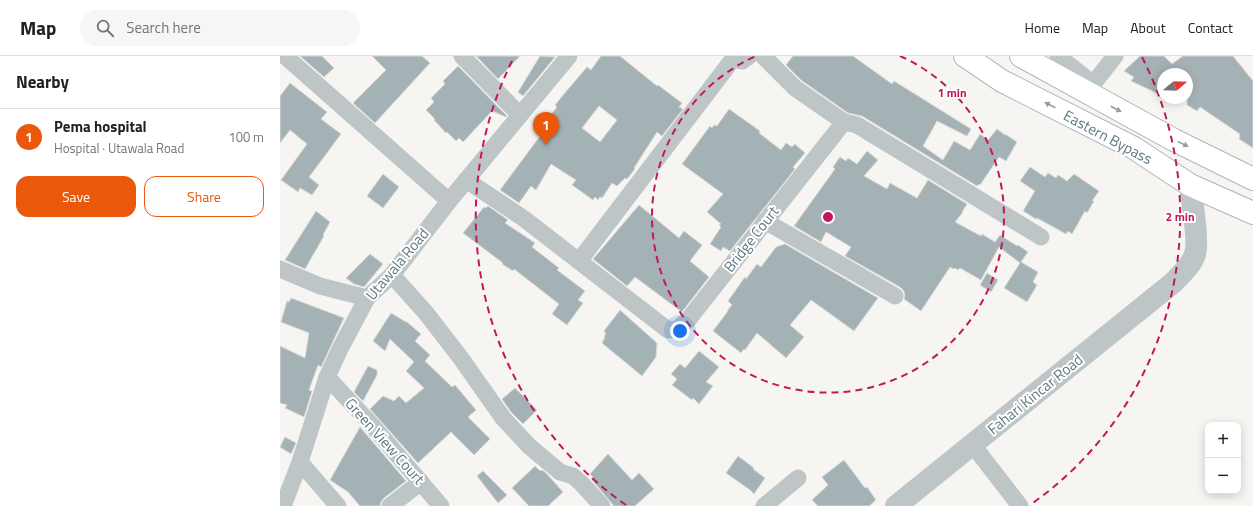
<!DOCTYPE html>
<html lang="en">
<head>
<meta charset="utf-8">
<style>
  :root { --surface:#fff; --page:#f6f6f6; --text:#202124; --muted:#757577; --line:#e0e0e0; --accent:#ea580c }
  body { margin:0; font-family:"Titillium Web",sans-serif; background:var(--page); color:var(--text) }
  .controls { position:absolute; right:12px; bottom:12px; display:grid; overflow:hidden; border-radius:8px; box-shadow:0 2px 10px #0003 }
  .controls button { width:36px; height:36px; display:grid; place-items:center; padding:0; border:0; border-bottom:1px solid var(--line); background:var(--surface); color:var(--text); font:20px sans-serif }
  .compass { position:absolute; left:877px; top:12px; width:36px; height:36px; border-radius:50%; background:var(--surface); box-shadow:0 2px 10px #0003; rotate:71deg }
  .you { position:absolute; left:400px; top:275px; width:14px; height:14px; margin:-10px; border:3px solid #fff; border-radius:50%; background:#1a73e8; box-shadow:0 0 0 6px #1a73e833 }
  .badge { display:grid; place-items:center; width:26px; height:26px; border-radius:50%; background:var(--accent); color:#fff; font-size:13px; font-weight:700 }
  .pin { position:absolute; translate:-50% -33px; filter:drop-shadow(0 1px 2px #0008) }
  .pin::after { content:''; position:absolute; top:21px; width:14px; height:12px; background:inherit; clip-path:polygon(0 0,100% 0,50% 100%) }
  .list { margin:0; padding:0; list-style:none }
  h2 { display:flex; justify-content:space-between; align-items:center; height:52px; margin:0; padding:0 16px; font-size:17px }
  h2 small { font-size:13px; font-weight:400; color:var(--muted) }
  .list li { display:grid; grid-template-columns:26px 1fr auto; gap:12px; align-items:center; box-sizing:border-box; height:56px; padding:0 16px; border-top:1px solid var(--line) }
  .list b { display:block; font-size:15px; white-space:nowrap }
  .list p { margin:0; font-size:13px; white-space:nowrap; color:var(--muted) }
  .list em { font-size:13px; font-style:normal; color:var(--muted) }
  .actions { display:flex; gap:8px; padding:12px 16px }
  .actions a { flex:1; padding:9px 0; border:1px solid var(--accent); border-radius:12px; text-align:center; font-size:14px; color:var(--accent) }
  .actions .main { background:var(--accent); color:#fff }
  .icon { flex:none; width:22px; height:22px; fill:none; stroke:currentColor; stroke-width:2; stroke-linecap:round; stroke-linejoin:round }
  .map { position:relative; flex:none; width:973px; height:450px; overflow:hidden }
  header { display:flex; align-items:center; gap:24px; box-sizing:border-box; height:56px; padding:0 20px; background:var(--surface); border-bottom:1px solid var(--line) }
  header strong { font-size:19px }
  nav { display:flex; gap:22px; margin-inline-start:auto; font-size:14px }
  .search { width:280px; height:36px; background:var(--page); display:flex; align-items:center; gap:10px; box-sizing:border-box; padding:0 14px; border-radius:22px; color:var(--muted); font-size:15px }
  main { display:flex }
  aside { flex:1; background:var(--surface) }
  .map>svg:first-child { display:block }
  .building { fill:#a5b2b5; stroke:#d7d7d5; fill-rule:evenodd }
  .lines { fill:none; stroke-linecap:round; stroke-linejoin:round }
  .primary-casing { stroke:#afb7ba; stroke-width:24 }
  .minor { stroke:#bec5c7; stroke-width:17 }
  .tertiary { stroke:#bec5c7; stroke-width:22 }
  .primary { stroke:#fff; stroke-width:22 }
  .oneway { fill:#8fa1a6 }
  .ring { fill:none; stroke:#c2185b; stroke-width:2; stroke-dasharray:7 5 }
  .labels { text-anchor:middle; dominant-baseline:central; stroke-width:4; stroke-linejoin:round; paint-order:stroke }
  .street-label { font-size:15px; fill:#5f7980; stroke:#fff }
  .centre { fill:#c2185b; stroke:#fff; stroke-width:2 }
  .ring-label { font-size:12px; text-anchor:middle; font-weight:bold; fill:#c2185b; stroke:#fff; stroke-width:4; stroke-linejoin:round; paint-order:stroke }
</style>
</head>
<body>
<header>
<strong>Map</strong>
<div class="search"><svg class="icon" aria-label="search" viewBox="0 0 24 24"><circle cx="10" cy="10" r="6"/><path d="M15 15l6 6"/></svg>Search here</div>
<nav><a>Home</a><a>Map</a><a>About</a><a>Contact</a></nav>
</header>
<main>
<aside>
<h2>Nearby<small></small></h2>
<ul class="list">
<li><span class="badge">1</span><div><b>Pema hospital</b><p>Hospital · Utawala Road</p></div><em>100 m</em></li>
</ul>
<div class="actions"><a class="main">Save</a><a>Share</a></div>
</aside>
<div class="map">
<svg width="973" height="450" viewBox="0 0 973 450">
  <rect width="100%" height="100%" fill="#f6f5f2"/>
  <g class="building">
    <polygon points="20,0 42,0 54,12 44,21"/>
    <polygon points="92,0 142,0 150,7 95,67 73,47 106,14"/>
    <polygon points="196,0 240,0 218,23"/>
    <polygon points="260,0 275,1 243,40 238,36"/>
    <path d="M 321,0 L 340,0 L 377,30 L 378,29 L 402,47 L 399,51 L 403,53 L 382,80 L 377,76 L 354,112 L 355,113 L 347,123 L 345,122 L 337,130 L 332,127 L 322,142 L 320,141 L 318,144 L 315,141 L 313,144 L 292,129 L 296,124 L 271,108 L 256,134 L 251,130 L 239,147 L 220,134 L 266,72 L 263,69 L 277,51 L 275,49 L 284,38 L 295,25 L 307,11 L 311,14 ZM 319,50 L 337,64 L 320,86 L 302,72 Z"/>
    <polygon points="513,0 573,0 612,28 614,25 691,73 687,80 657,65 643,90 663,104 674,85 690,94 700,78 708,84 717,73 725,79 725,78 737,86 726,105 719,101 700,129 699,128 697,130 582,60 568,57 521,24 506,9"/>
    <polygon points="860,0 884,0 892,8 903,0 953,0 973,25 973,92 959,83 960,80 959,79 960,78 920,51 917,55 907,49 907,18 883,18 883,40 851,25 854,21 844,15"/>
    <polygon points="178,10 227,60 226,61 212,55 183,86 179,82 176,85 167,76 166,77 154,64 155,63 146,54 154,46 151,42 165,28 163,25"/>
    <polygon points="10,27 47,56 41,63 61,78 29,121 39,129 32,139 20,132 18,136 1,124 27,88 10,74 0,87 0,40"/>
    <polygon points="449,53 480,75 479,77 501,94 506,87 512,91 515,88 525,97 513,111 515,113 450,195 443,191 441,195 430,188 441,171 439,169 441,168 427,156 443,138 402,108 430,70 432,72 434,69 437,70"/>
    <polygon points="587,95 598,104 584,120 607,133 610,127 637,142 648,124 687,148 682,156 683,156 675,166 701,180 702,178 715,186 720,179 737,190 738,189 748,196 741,206 758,216 753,226 757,229 747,246 724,232 740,207 719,191 701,224 680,212 678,214 675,212 674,213 670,211 641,255 624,243 625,240 624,235 620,231 565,200 571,191 546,176 541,186 514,170 555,113 553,111 560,101 566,105 568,102 577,108"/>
    <polygon points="750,111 765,121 768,117 776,122 778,119 787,125 794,118 819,135 812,145 814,145 807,157 805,155 792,178 788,175 786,178 757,162 756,163 743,155 755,135 740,125"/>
    <polygon points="103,118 119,131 103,152 87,140"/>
    <polygon points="359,149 399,182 404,175 422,189 410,205 429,221 402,256 355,221 347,230 313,203"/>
    <polygon points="208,150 228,164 225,167 255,187 252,191 279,212 277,214 305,235 298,244 303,247 287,269 272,258 279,248 234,213 233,215 222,208 223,207 183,177 204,151 206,152"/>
    <polygon points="36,155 50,166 43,179 44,180 25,213 5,204"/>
    <polygon points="505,188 598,242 574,275 531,244 510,269 524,281 506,302 477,277 465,294 464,293 461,297 433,275 448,255 447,255 452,249 448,245 465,221 466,223 477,208 481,211 496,191"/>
    <polygon points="90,198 103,208 84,231 74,228 66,222"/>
    <polygon points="707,217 718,224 711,236 700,229"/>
    <polygon points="11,242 64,262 41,311 38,309 29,334 32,335 24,361 5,352 7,349 0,347 0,290 25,302 29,277 1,266 7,245 9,246"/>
    <polygon points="340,254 377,287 376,301 362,320 322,287 325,281 324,280 326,278 324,275"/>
    <polygon points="111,257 126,266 127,266 141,278 135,285 150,299 145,305 172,331 175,329 196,354 188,361 210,383 194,399 171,376 138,407 90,353 103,340 114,345 119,340 126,347 144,332 126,315 134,306 110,283 105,295 93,285"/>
    <polygon points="419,295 439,311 426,326 433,330 419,348 413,342 412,344 392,329 397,323 391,318 400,308 405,312"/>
    <polygon points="88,310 97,314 97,319 83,345 74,336"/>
    <polygon points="235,332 257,354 243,368 231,356 222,343"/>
    <polygon points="80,371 126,425 104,442 101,446 100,450 80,450 68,436 50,424"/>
    <polygon points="5,381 16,387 11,398 0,391"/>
    <polygon points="328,398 352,424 359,417 374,433 355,450 334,450 311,423 313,421 310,418"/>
    <polygon points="458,400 474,412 473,413 485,422 474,438 470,434 446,417"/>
    <polygon points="564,404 585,432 587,431 596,444 589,450 538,450 532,444 548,429 542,421"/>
    <polygon points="255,410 260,415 262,414 266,417 283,436 268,450 249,450 232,432"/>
    <polygon points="203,415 227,439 218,447 197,420"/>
  </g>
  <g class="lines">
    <defs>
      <g id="primary">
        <polyline points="685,0 722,25 854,92 910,129 973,157"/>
        <polyline points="741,0 894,84 973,123"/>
      </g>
    </defs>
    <use href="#primary" class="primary-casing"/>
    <g class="minor">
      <polyline points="5,0 169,145"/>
      <polyline points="182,0 240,59"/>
      <polyline points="483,0 515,32 564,66"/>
      <polyline points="778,0 813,28 816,42"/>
      <polyline points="813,28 835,0"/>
      <polyline points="186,124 243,162 388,274 397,273 408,264 564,66 577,69 761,181"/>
      <polyline points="485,165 615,240"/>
      <polyline points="299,205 453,3 462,5 469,0"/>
      <polyline points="0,213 40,230 87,242"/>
      <polyline points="112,219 146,257 180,301 223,362 249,390 280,416 293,420 302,428 322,450"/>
      <polyline points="47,321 91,368 161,450"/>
      <polyline points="692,388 740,450"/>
      <polyline points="20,406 58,450"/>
      <polyline points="3,450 20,406 47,321 60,293 87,242 112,219 169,145 289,0"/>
      <polyline points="110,450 141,426"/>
      <polyline points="484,450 518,422"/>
    </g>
    <path class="tertiary" d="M 616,450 L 894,226 C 901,218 912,209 915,198 C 919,187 912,143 910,129"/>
    <use href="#primary" class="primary"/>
  </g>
  <defs><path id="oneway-solid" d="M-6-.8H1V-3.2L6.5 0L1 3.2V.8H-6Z"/></defs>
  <g class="oneway">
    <use href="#oneway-solid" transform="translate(770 49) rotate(-153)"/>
    <use href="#oneway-solid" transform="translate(836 53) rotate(28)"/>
    <use href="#oneway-solid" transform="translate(903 88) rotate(26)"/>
  </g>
  <g class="ring">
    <path d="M620 0A176 176 0 1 1 476 0"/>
    <path d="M346 449A352 352 0 0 1 234 1M862 1A352 352 0 0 1 750 449"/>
  </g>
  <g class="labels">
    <g class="street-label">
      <text transform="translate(828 81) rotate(28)">Eastern Bypass</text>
      <text transform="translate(471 183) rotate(-52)">Bridge Court</text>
      <text transform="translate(117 208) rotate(-50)">Utawala Road</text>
      <text transform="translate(755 338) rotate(-39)">Fahari Kincar Road</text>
      <text transform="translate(105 385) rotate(48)">Green View Court</text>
    </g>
  </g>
  <circle cx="548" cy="161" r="6" class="centre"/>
  <g class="ring-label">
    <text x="672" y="41">1 min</text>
    <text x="900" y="165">2 min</text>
  </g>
</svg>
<div class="controls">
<button>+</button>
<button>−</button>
</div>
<svg class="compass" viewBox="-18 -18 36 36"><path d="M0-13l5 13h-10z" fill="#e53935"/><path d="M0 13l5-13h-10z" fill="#757577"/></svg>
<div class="you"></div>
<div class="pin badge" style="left:266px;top:89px">1</div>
</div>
</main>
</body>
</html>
